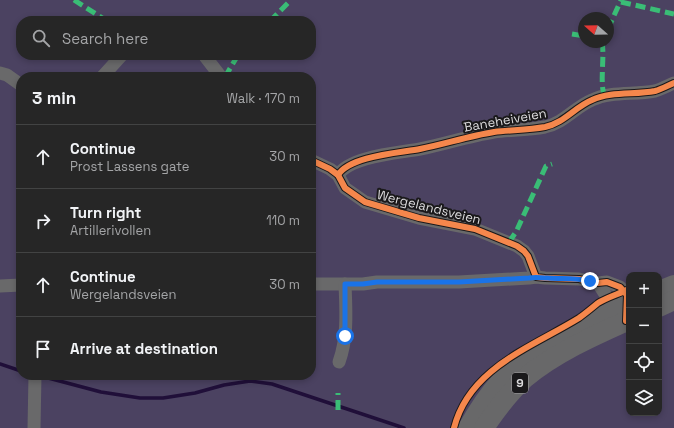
<!DOCTYPE html>
<html lang="en">
<head>
<meta charset="utf-8">
<style>
  :root { --surface:#262626; --page:#2e2e2e; --text:#f1f3f6; --muted:#a4a5a7; --line:#424343 }
  body { margin:0; font-family:"Space Grotesk",sans-serif; background:var(--page); color:var(--text) }
  .controls { position:absolute; right:12px; bottom:12px; display:grid; overflow:hidden; border-radius:8px; box-shadow:0 2px 6px #0003 }
  .controls button { width:36px; height:36px; display:grid; place-items:center; padding:0; border:0; border-bottom:1px solid var(--line); background:var(--surface); color:var(--text); font:20px sans-serif }
  .compass { position:absolute; left:578px; top:12px; width:36px; height:36px; border-radius:50%; background:var(--surface); box-shadow:0 2px 6px #0003; rotate:290deg }
  .stop { position:absolute; width:12px; height:12px; margin:-9px; border:3px solid #1a73e8; border-radius:50%; background:#fff }
  .stop.end { background:#1a73e8; border-color:#fff; box-shadow:0 1px 4px #0008 }
  .list { margin:0; padding:0; list-style:none }
  h2 { display:flex; justify-content:space-between; align-items:center; height:52px; margin:0; padding:0 16px; font-size:17px }
  h2 small { font-size:13px; font-weight:400; color:var(--muted) }
  .list li { display:grid; grid-template-columns:26px 1fr auto; gap:12px; align-items:center; box-sizing:border-box; height:64px; padding:0 16px; border-top:1px solid var(--line) }
  .list b { display:block; font-size:15px; white-space:nowrap }
  .list p { margin:0; font-size:13px; white-space:nowrap; color:var(--muted) }
  .list em { font-size:13px; font-style:normal; color:var(--muted) }
  .icon { flex:none; width:22px; height:22px; fill:none; stroke:currentColor; stroke-width:2; stroke-linecap:round; stroke-linejoin:round }
  .map { position:relative; flex:none; width:674px; height:428px; overflow:hidden }
  .search { position:absolute; background:var(--surface); box-shadow:0 2px 6px #0003; left:16px; top:16px; width:300px; height:44px; display:flex; align-items:center; gap:10px; box-sizing:border-box; padding:0 14px; border-radius:16px; color:var(--muted); font-size:15px }
  .panel { position:absolute; background:var(--surface); box-shadow:0 2px 6px #0003; left:16px; top:72px; width:300px; height:308px; border-radius:16px }
  .map>svg:first-child { display:block }
  .green { fill:#4b4261; fill-rule:evenodd }
  .lines { fill:none; stroke-linecap:round; stroke-linejoin:round }
  .stream { stroke:#200f39; stroke-width:3.5 }
  .minor { stroke:#69696a; stroke-width:13 }
  .highway { stroke:#686869; stroke-width:20 }
  .quiet { stroke:#3abd76; stroke-width:5; stroke-dasharray:10 5; stroke-linecap:butt }
  .cycleway-casing { stroke:#1a191b; stroke-width:8 }
  .cycleway { stroke:#f5874c; stroke-width:6 }
  .route { stroke:#1a73e8; stroke-width:5 }
  .labels { text-anchor:middle; dominant-baseline:central; stroke-width:4; stroke-linejoin:round; paint-order:stroke }
  .shield { fill:#1a191b; stroke:#a2a1a3; stroke-width:1 }
  .shield-label { font-size:12px; font-weight:bold; fill:#dcdbdd }
  .street-label { font-size:13px; fill:#dcdbdd; stroke:#1a191b }
</style>
</head>
<body>
<div class="map">
<svg width="674" height="428" viewBox="0 0 674 428">
  <rect width="100%" height="100%" fill="#323233"/>
  <path class="green" d="M 0,0 L 674,0 L 674,428 L 0,428 ZM 584,18 L 608,18 L 608,42 L 584,42 ZM 21,21 L 311,21 L 311,55 L 21,55 ZM 21,77 L 311,77 L 311,375 L 21,375 ZM 629,275 L 659,275 L 659,413 L 629,413 Z"/>
  <g class="lines">
    <g class="stream">
      <polyline points="0,364 21,371"/>
      <polyline points="37,375 101,392 140,398 163,398 195,393 224,385 250,381 272,384 404,428"/>
    </g>
    <g class="minor">
      <polyline points="204,55 221,77"/>
      <polyline points="0,73 7,75 21,85"/>
      <polyline points="102,77 122,55"/>
      <polyline points="311,160 330,169 338,175 345,188 365,202 419,218 475,229 517,246 524,251 528,256 536,277 545,278 579,279 598,283 607,282 620,287 627,295 626,312"/>
      <path d="M 338,175 C 350,156 399,153 420,149 C 445,144 469,136 494,132 C 511,130 528,130 545,127 C 564,123 575,107 592,100 C 611,91 634,95 655,91 C 662,89 667,86 674,83"/>
      <polyline points="598,283 612,305 621,316"/>
      <polyline points="311,284 363,284 377,282 459,282 529,278 536,277"/>
      <polyline points="0,286 21,285"/>
      <path d="M 339,362 C 348,337 346,310 345,284"/>
      <polyline points="34,428 35,375"/>
    </g>
    <g class="highway">
      <polyline points="659,291 674,285"/>
      <polyline points="659,307 674,300"/>
      <path d="M 468,428 C 477,412 487,396 499,383 C 533,345 584,324 629,304"/>
      <path d="M 484,428 C 496,410 509,393 525,378 C 555,353 593,336 629,320"/>
    </g>
    <g class="quiet">
      <polyline points="74,0 107,21"/>
      <polyline points="621,2 674,14"/>
      <polyline points="270,21 291,0"/>
      <polyline points="608,29 621,0"/>
      <polyline points="572,34 584,36"/>
      <path d="M 602,42 C 605,56 599,87 605,96"/>
      <polyline points="225,77 238,55"/>
      <polyline points="509,242 516,232 546,166 552,164"/>
      <polyline points="338,410 338,393"/>
    </g>
    <defs>
      <g id="cycleway">
        <polyline points="311,160 330,169 338,175 345,188 365,202 419,218 475,229 517,246 524,251 528,256 536,277 545,278 579,279 598,283 607,282 620,287 627,295 626,321"/>
        <path d="M 338,175 C 350,156 399,153 420,149 C 445,144 469,136 494,132 C 511,130 528,130 545,127 C 564,123 575,107 592,100 C 611,91 634,95 655,91 C 662,89 667,86 674,83"/>
        <path d="M 454,428 C 469,368 532,347 579,318 C 586,313 592,308 598,303 C 608,297 619,294 629,289"/>
      </g>
    </defs>
    <use href="#cycleway" class="cycleway-casing"/>
    <use href="#cycleway" class="cycleway"/>
  </g>
  <g class="lines">
    <path class="route" d="M 345,336 L 345,284 L 363,284 L 377,282 L 459,282 L 529,278 C 536,277 541,278 548,278 C 562,279 576,278 590,281"/>
  </g>
  <g class="labels">
    <rect class="shield" x="512" y="373" width="16" height="20" rx="3"/>
    <g class="shield-label">
      <text x="520" y="383">9</text>
    </g>
    <g class="street-label">
      <text transform="translate(505 120) rotate(-10)">Baneheiveien</text>
      <text transform="translate(429 207) rotate(14)">Wergelandsveien</text>
    </g>
  </g>
</svg>
<div class="controls">
<button>+</button>
<button>−</button>
<button><svg class="icon" aria-label="locate" viewBox="0 0 24 24"><circle cx="12" cy="12" r="6"/><path d="M12 2v4M12 18v4M2 12h4M18 12h4"/></svg></button>
<button><svg class="icon" aria-label="layers" viewBox="0 0 24 24"><path d="M12 4l9 5-9 5-9-5zM3 14l9 5 9-5"/></svg></button>
</div>
<svg class="compass" viewBox="-18 -18 36 36"><path d="M0-13l5 13h-10z" fill="#e53935"/><path d="M0 13l5-13h-10z" fill="#a4a5a7"/></svg>
<div class="stop" style="left:345px;top:336px"></div>
<div class="stop end" style="left:590px;top:281px"></div>
<div class="search"><svg class="icon" aria-label="search" viewBox="0 0 24 24"><circle cx="10" cy="10" r="6"/><path d="M15 15l6 6"/></svg>Search here</div>
<section class="panel">
<h2>3 min<small>Walk · 170 m</small></h2>
<ul class="list">
<li><svg class="icon" aria-label="ahead" viewBox="0 0 24 24"><path d="M12 20V5M6 11l6-6 6 6"/></svg><div><b>Continue</b><p>Prost Lassens gate</p></div><em>30 m</em></li>
<li><svg class="icon" aria-label="right" viewBox="0 0 24 24"><path d="M7 20v-9h11M14 6l5 5-5 5"/></svg><div><b>Turn right</b><p>Artillerivollen</p></div><em>110 m</em></li>
<li><svg class="icon" aria-label="ahead" viewBox="0 0 24 24"><path d="M12 20V5M6 11l6-6 6 6"/></svg><div><b>Continue</b><p>Wergelandsveien</p></div><em>30 m</em></li>
<li><svg class="icon" aria-label="arrive" viewBox="0 0 24 24"><path d="M6 21V4h12l-3 4 3 4H6"/></svg><div><b>Arrive at destination</b></div></li>
</ul>
</section>
</div>
</body>
</html>
